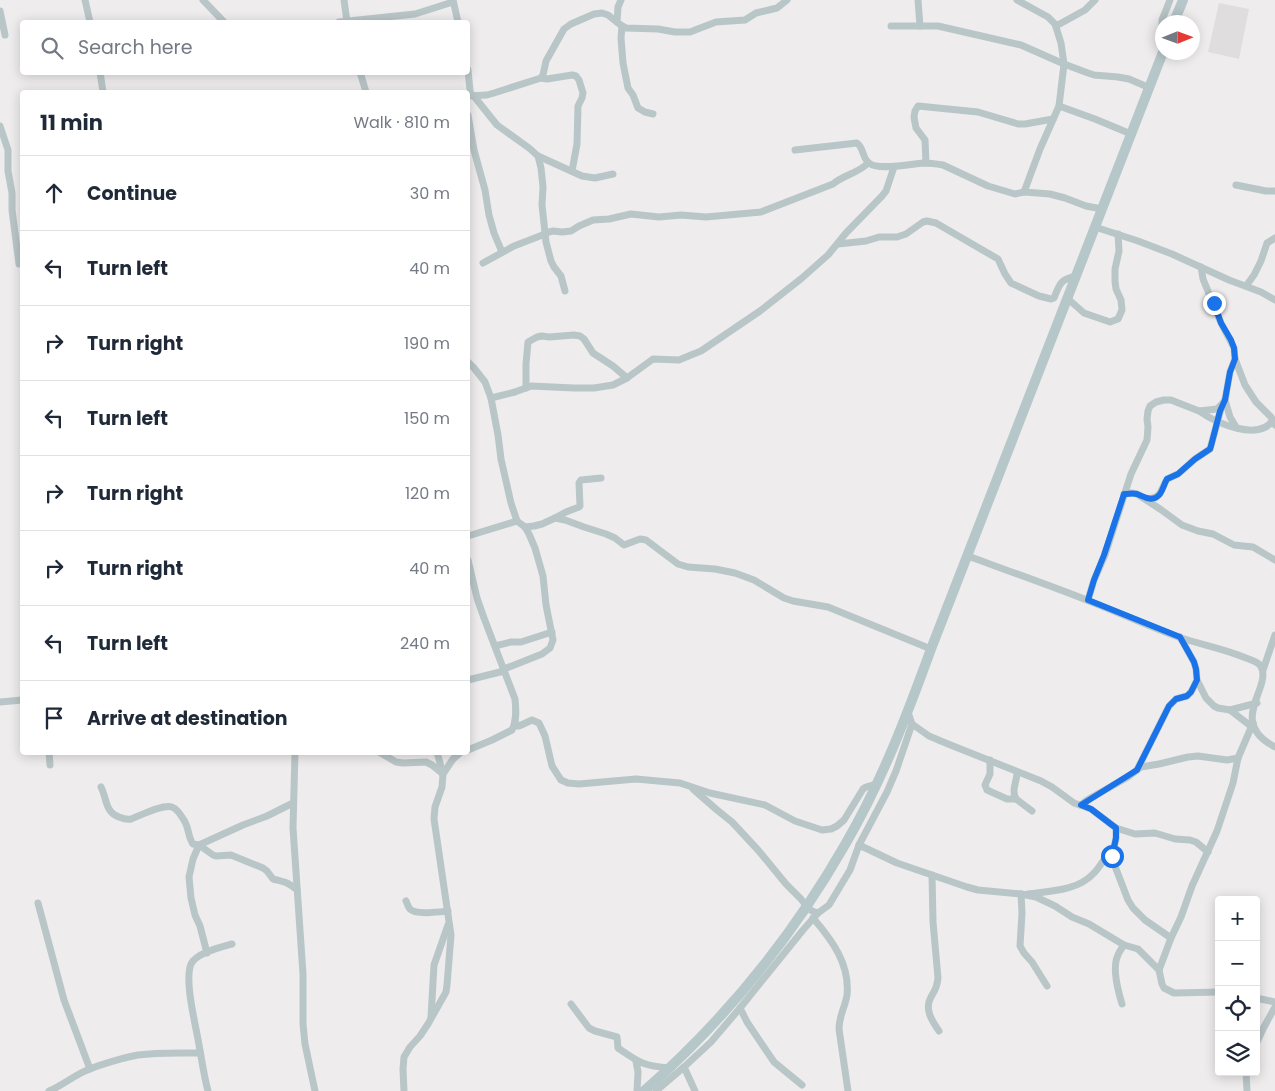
<!DOCTYPE html>
<html lang="en">
<head>
<meta charset="utf-8">
<style>
  :root { --surface:#fff; --page:#f2f2f3; --text:#1f2937; --muted:#747a83; --line:#e0e1e3 }
  body { margin:0; font-family:Poppins,sans-serif; background:var(--page); color:var(--text) }
  .controls { position:absolute; right:15px; bottom:15px; display:grid; overflow:hidden; border-radius:5px; box-shadow:0 2px 12px #0003 }
  .controls button { width:45px; height:45px; display:grid; place-items:center; padding:0; border:0; border-bottom:1px solid var(--line); background:var(--surface); color:var(--text); font:25px sans-serif }
  .compass { position:absolute; left:1155px; top:15px; width:45px; height:45px; border-radius:50%; background:var(--surface); box-shadow:0 2px 12px #0003; rotate:89deg }
  .stop { position:absolute; width:15px; height:15px; margin:-11px; border:4px solid #1a73e8; border-radius:50%; background:#fff }
  .stop.end { background:#1a73e8; border-color:#fff; box-shadow:0 1px 5px #0008 }
  .list { margin:0; padding:0; list-style:none }
  h2 { display:flex; justify-content:space-between; align-items:center; height:65px; margin:0; padding:0 20px; font-size:21px }
  h2 small { font-size:16px; font-weight:400; color:var(--muted) }
  .list li { display:grid; grid-template-columns:32px 1fr auto; gap:15px; align-items:center; box-sizing:border-box; height:75px; padding:0 20px; border-top:1px solid var(--line) }
  .list b { display:block; font-size:19px; white-space:nowrap }
  .list em { font-size:16px; font-style:normal; color:var(--muted) }
  .icon { flex:none; width:28px; height:28px; fill:none; stroke:currentColor; stroke-width:2; stroke-linecap:round; stroke-linejoin:round }
  .map { position:relative; flex:none; width:1275px; height:1091px; overflow:hidden }
  .search { position:absolute; background:var(--surface); box-shadow:0 2px 12px #0003; left:20px; top:20px; width:450px; height:55px; display:flex; align-items:center; gap:12px; box-sizing:border-box; padding:0 18px; border-radius:5px; color:var(--muted); font-size:19px }
  .panel { position:absolute; background:var(--surface); box-shadow:0 2px 12px #0003; left:20px; top:90px; width:450px; height:665px; border-radius:5px }
  .map>svg:first-child { display:block }
  .education { fill:#e0dddf }
  .lines { fill:none; stroke-linecap:round; stroke-linejoin:round }
  .minor { stroke:#b9c6c8; stroke-width:7 }
  .secondary { stroke:#b6c7ca; stroke-width:10 }
  .route { stroke:#1a73e8; stroke-width:6 }
</style>
</head>
<body>
<div class="map">
<svg width="1275" height="1091" viewBox="0 0 1275 1091">
  <rect width="100%" height="100%" fill="#efeced"/>
  <polygon class="education" points="1219,3 1249,9 1239,59 1208,52"/>
  <g class="lines">
    <g class="minor">
      <polyline points="85,0 90,22"/>
      <polyline points="203,0 224,22"/>
      <polyline points="344,0 347,22"/>
      <polyline points="453,0 458,22"/>
      <polyline points="918,0 920,26"/>
      <polyline points="0,11 5,35"/>
      <polyline points="339,22 415,14 453,2"/>
      <polyline points="617,22 618,7 621,0"/>
      <polyline points="622,26 621,38 623,63 628,88 633,95 638,108 645,112 653,114"/>
      <polyline points="891,26 938,26 1021,45 1064,64 1088,73 1094,75 1118,77 1129,79 1150,88"/>
      <polyline points="1056,26 1085,10 1095,0"/>
      <polyline points="1162,29 1162,20 1170,0"/>
      <polyline points="468,70 470,90 469,95"/>
      <polyline points="100,72 103,92"/>
      <polyline points="360,72 366,92"/>
      <polyline points="541,78 547,79 572,75 576,76 579,80 583,93 582,98 578,106 577,144 572,171"/>
      <polyline points="473,95 497,125 529,148 538,156 541,168 543,187 542,205 546,242 551,261 554,267 561,276 565,291"/>
      <polyline points="468,96 487,95 494,93 541,78 543,75 546,61 564,29 571,24 594,14 602,13 608,15 622,26 626,28 658,29 675,32 690,32 716,22 745,20 756,13 777,8 787,0"/>
      <polyline points="1059,106 1095,119 1131,134"/>
      <polyline points="468,115 474,150 485,190 489,215 494,233 502,252"/>
      <polyline points="0,126 8,150 8,171 12,193 12,210 19,264"/>
      <path d="M 795,150 L 857,143 C 864,148 862,158 869,163 C 878,171 911,164 923,163 C 930,163 937,164 943,165 L 988,186 L 1015,194 L 1024,192 L 1040,149 L 1059,106 L 1064,64 L 1061,43 L 1055,24 L 1048,17 L 1017,0"/>
      <polyline points="538,156 582,176 595,178 613,174"/>
      <polyline points="926,163 925,140 916,128 914,117 915,111 918,106 978,112 1018,124 1025,124 1053,119"/>
      <polyline points="1236,185 1266,191 1275,191"/>
      <polyline points="1024,192 1050,194 1065,198 1086,206 1102,209"/>
      <polyline points="1095,227 1138,241 1172,254 1229,280 1261,292 1275,300"/>
      <path d="M 545,233 L 553,231 L 562,232 L 571,231 L 579,226 L 593,220 L 609,219 L 631,214 L 659,217 L 681,215 L 706,217 L 761,212 L 833,184 C 843,175 859,173 868,163"/>
      <path d="M 838,244 L 866,241 L 879,237 L 897,237 L 906,234 L 923,222 L 927,221 L 936,223 L 998,259 L 1005,274 L 1011,283 L 1039,296 L 1051,299 L 1054,298 C 1060,283 1060,280 1076,276"/>
      <polyline points="483,263 514,246 545,234"/>
      <polyline points="1201,267 1203,279 1221,323 1234,348 1235,359 1245,385 1256,402 1271,417 1275,425"/>
      <polyline points="1246,286 1254,275 1261,261 1267,243 1275,238"/>
      <polyline points="1067,298 1084,313 1110,322 1118,319 1122,310 1121,300 1116,289 1115,281 1115,269 1119,251 1118,234"/>
      <polyline points="468,362 474,368 485,382 491,398 498,435 501,459 511,503 517,521 525,527 529,534 535,548 543,576 546,605 553,640 550,648 542,654 504,669"/>
      <polyline points="526,388 526,364 528,342 537,337 542,336 549,337 574,335 580,336 584,339 593,353 613,366 627,378"/>
      <polyline points="491,398 515,392 531,386 574,388 594,388 613,385 627,378 653,359 679,360 691,355 701,351 760,311 802,278 828,255 846,233 882,196 886,191 894,167"/>
      <polyline points="1225,400 1230,417 1236,427"/>
      <path d="M 1199,411 C 1216,423 1259,442 1273,420 L 1275,421"/>
      <polyline points="1124,494 1131,493 1137,494 1160,509 1182,525 1198,531 1213,534 1234,545 1253,547 1275,560"/>
      <path d="M 1146,499 C 1162,498 1160,491 1167,479 L 1178,474 L 1195,459 L 1210,449 L 1222,405"/>
      <polyline points="555,518 565,520 584,527 606,534 615,538 624,545 640,539 646,540 678,564 688,567 715,569 735,573 754,580 784,598 793,601 828,607 931,649"/>
      <polyline points="525,527 534,526 542,524 555,518 566,512 579,507 580,506 579,483 581,480 601,478"/>
      <polyline points="468,536 517,521"/>
      <path d="M 968,556 C 1008,571 1049,585 1089,601 C 1120,613 1150,627 1181,638 C 1203,645 1225,649 1246,658 C 1251,660 1256,661 1260,665 C 1275,686 1225,721 1275,747"/>
      <path d="M 468,560 L 477,598 L 484,618 L 515,699 C 516,709 517,721 512,730 L 492,740 L 468,750"/>
      <polyline points="1088,600 1094,580 1105,555 1131,474 1147,440 1148,427 1147,419 1148,411 1150,406 1156,402 1164,400 1171,400 1199,411 1217,409 1222,404 1225,400 1230,372 1235,359"/>
      <polyline points="495,646 511,642 521,642 552,632"/>
      <polyline points="1263,670 1275,635"/>
      <polyline points="468,680 504,671"/>
      <polyline points="1197,680 1206,698 1214,706 1218,708 1230,710 1257,703"/>
      <polyline points="0,702 22,700"/>
      <polyline points="1230,710 1252,727"/>
      <polyline points="515,721 517,726 519,726 532,720 539,723 545,736 552,766 561,780 568,783 579,784 636,779 680,783 710,793 765,805 795,821 822,830 831,829 837,826 844,820 863,789 866,787 876,784"/>
      <polyline points="912,724 929,736 948,744 1041,781 1052,787 1074,803 1091,809 1116,828 1135,834 1155,833 1175,839 1190,840 1196,842 1208,852"/>
      <polyline points="49,752 50,765"/>
      <polyline points="295,752 293,828 303,974 303,1024 305,1044 315,1091"/>
      <polyline points="379,752 396,762 403,763 426,762 432,765 443,774 437,752"/>
      <polyline points="990,760 990,774 985,785 987,790 1007,799 1016,799"/>
      <polyline points="1137,770 1169,706 1176,699 1187,696 1191,692 1197,680 1196,669 1194,662 1180,637"/>
      <path d="M 1017,772 C 1017,782 1011,790 1016,799 L 1032,811"/>
      <path d="M 101,787 C 107,799 105,812 119,817 C 124,819 127,820 131,819 C 142,815 162,804 172,807 C 178,809 182,817 185,822 C 189,829 188,837 193,844 L 199,845 L 213,855 L 216,856 L 231,855 L 263,868 L 267,871 L 273,879 C 284,882 288,882 297,890"/>
      <polyline points="693,789 717,810 732,822 758,850 786,884 801,899 807,907 812,911 818,913"/>
      <polyline points="1081,805 1087,800 1128,777 1141,767 1159,764 1188,757 1198,756 1227,760 1238,758"/>
      <polyline points="1116,828 1116,838 1113,853 1113,861 1128,900 1133,908 1145,920 1171,938"/>
      <polyline points="859,845 897,863 967,887 978,890 1021,894 1036,897 1055,906 1072,917 1089,924 1124,945 1138,949 1159,970 1162,984 1164,988 1174,993 1219,992"/>
      <path d="M 932,875 L 933,922 L 938,978 C 937,987 935,990 931,997 C 924,1009 932,1021 939,1031"/>
      <polyline points="1021,894 1022,913 1020,946 1024,953 1032,962 1047,986"/>
      <path d="M 1028,894 C 1050,891 1078,891 1094,873 C 1101,866 1105,856 1113,848"/>
      <path d="M 406,901 C 407,903 408,907 410,909 C 415,915 439,912 448,911"/>
      <polyline points="38,903 64,1000 90,1069"/>
      <path d="M 813,918 C 832,940 850,964 847,995 C 845,1008 839,1015 839,1029 L 848,1091"/>
      <polyline points="207,953 200,926 195,915 191,898 189,877 193,859 199,845 243,825 267,816 293,803"/>
      <polyline points="1159,970 1171,938 1181,917 1192,886 1217,831 1233,783 1238,758 1253,723"/>
      <polyline points="1256,998 1275,1002"/>
      <path d="M 571,1004 L 589,1028 L 595,1031 L 617,1037 L 618,1048 C 640,1063 643,1066 670,1068"/>
      <path d="M 1122,1004 C 1118,991 1112,967 1118,955 C 1119,952 1122,948 1124,945"/>
      <polyline points="740,1008 747,1022 774,1062 802,1085"/>
      <polyline points="431,1017 434,965 448,925"/>
      <polyline points="1256,1044 1264,1027 1275,1007"/>
      <polyline points="636,1061 638,1072 637,1091"/>
      <polyline points="684,1067 695,1091"/>
      <polyline points="1246,1072 1247,1091"/>
      <path d="M 49,1091 C 64,1085 75,1074 90,1069 C 102,1064 126,1057 138,1055 C 159,1052 180,1053 200,1053"/>
      <path d="M 208,1091 C 204,1076 202,1061 199,1045 C 196,1026 184,981 191,964 C 196,953 221,947 232,944"/>
      <polyline points="404,1091 403,1069 404,1057 410,1047 420,1036 428,1024 446,992 447,985 451,935 434,819 435,807 442,787 443,774 453,759 461,752"/>
      <polyline points="656,1091 684,1067 711,1042 740,1008 803,930 818,913 829,905 850,870 859,845 887,792 896,771 912,724 908,712"/>
    </g>
    <g class="secondary">
      <polyline points="1174,22 1183,0"/>
      <path d="M 644,1091 C 725,1020 793,936 846,843 C 882,781 907,715 931,649 L 1163,52"/>
    </g>
  </g>
  <g class="lines">
    <path class="route" d="M 1112,856 L 1116,838 L 1116,828 L 1091,809 L 1081,805 L 1137,770 L 1169,706 L 1176,699 L 1187,696 L 1191,692 L 1197,680 L 1196,669 L 1194,662 L 1180,637 L 1088,600 L 1094,580 L 1104,555 L 1124,494 C 1129,494 1133,493 1137,494 C 1145,497 1153,503 1160,494 C 1163,490 1164,484 1167,479 L 1178,474 L 1195,459 L 1210,449 L 1211,446 L 1220,411 L 1225,400 L 1230,372 L 1235,359 L 1234,348 L 1231,340 L 1221,323 L 1214,303"/>
  </g>
</svg>
<div class="controls">
<button>+</button>
<button>−</button>
<button><svg class="icon" aria-label="locate" viewBox="0 0 24 24"><circle cx="12" cy="12" r="6"/><path d="M12 2v4M12 18v4M2 12h4M18 12h4"/></svg></button>
<button><svg class="icon" aria-label="layers" viewBox="0 0 24 24"><path d="M12 4l9 5-9 5-9-5zM3 14l9 5 9-5"/></svg></button>
</div>
<svg class="compass" viewBox="-18 -18 36 36"><path d="M0-13l5 13h-10z" fill="#e53935"/><path d="M0 13l5-13h-10z" fill="#747a83"/></svg>
<div class="stop" style="left:1112px;top:856px"></div>
<div class="stop end" style="left:1214px;top:303px"></div>
<div class="search"><svg class="icon" aria-label="search" viewBox="0 0 24 24"><circle cx="10" cy="10" r="6"/><path d="M15 15l6 6"/></svg>Search here</div>
<section class="panel">
<h2>11 min<small>Walk · 810 m</small></h2>
<ul class="list">
<li><svg class="icon" aria-label="ahead" viewBox="0 0 24 24"><path d="M12 20V5M6 11l6-6 6 6"/></svg><div><b>Continue</b></div><em>30 m</em></li>
<li><svg class="icon" aria-label="left" viewBox="0 0 24 24"><path d="M17 20v-9H6M10 6l-5 5 5 5"/></svg><div><b>Turn left</b></div><em>40 m</em></li>
<li><svg class="icon" aria-label="right" viewBox="0 0 24 24"><path d="M7 20v-9h11M14 6l5 5-5 5"/></svg><div><b>Turn right</b></div><em>190 m</em></li>
<li><svg class="icon" aria-label="left" viewBox="0 0 24 24"><path d="M17 20v-9H6M10 6l-5 5 5 5"/></svg><div><b>Turn left</b></div><em>150 m</em></li>
<li><svg class="icon" aria-label="right" viewBox="0 0 24 24"><path d="M7 20v-9h11M14 6l5 5-5 5"/></svg><div><b>Turn right</b></div><em>120 m</em></li>
<li><svg class="icon" aria-label="right" viewBox="0 0 24 24"><path d="M7 20v-9h11M14 6l5 5-5 5"/></svg><div><b>Turn right</b></div><em>40 m</em></li>
<li><svg class="icon" aria-label="left" viewBox="0 0 24 24"><path d="M17 20v-9H6M10 6l-5 5 5 5"/></svg><div><b>Turn left</b></div><em>240 m</em></li>
<li><svg class="icon" aria-label="arrive" viewBox="0 0 24 24"><path d="M6 21V4h12l-3 4 3 4H6"/></svg><div><b>Arrive at destination</b></div></li>
</ul>
</section>
</div>
</body>
</html>
